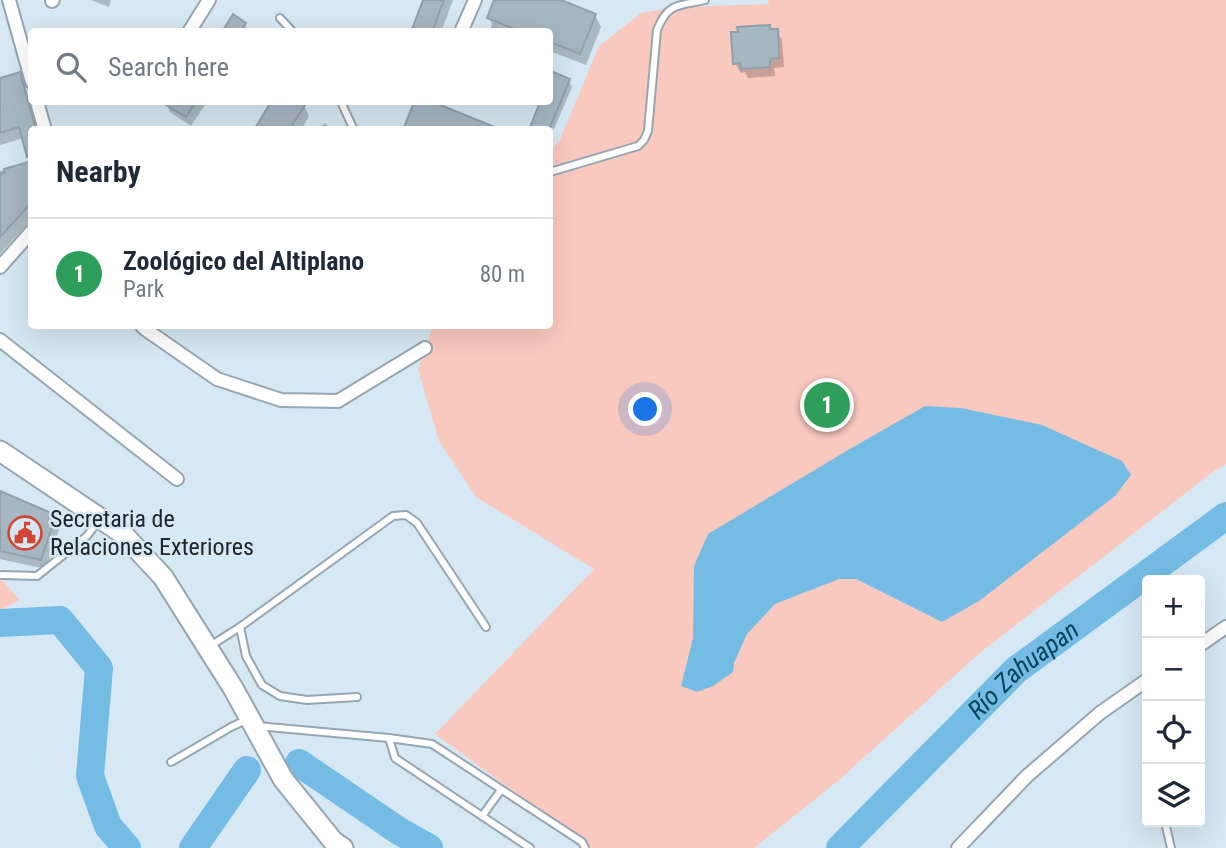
<!DOCTYPE html>
<html lang="en">
<head>
<meta charset="utf-8">
<style>
  :root { --surface:#fff; --page:#f2f2f3; --text:#1f2937; --muted:#747a83; --line:#e0e1e3; --accent:#d14533 }
  body { margin:0; font-family:"Roboto Condensed",sans-serif; background:var(--page); color:var(--text) }
  .controls { position:absolute; right:21px; bottom:21px; display:grid; overflow:hidden; border-radius:7px; box-shadow:0 7px 28px #0002 }
  .controls button { width:63px; height:63px; display:grid; place-items:center; padding:0; border:0; border-bottom:2px solid var(--line); background:var(--surface); color:var(--text); font:35px sans-serif }
  .you { position:absolute; left:646px; top:410px; width:24px; height:24px; margin:-18px; border:5px solid #fff; border-radius:50%; background:#1a73e8; box-shadow:0 0 0 10px #1a73e833 }
  .badge { display:grid; place-items:center; width:46px; height:46px; border-radius:50%; background:var(--accent); color:#fff; font-size:23px; font-weight:700 }
  .pin { position:absolute; translate:-50% -50%; border:4px solid #fff; box-shadow:0 2px 7px #0006 }
  .list { margin:0; padding:0; list-style:none }
  h2 { display:flex; justify-content:space-between; align-items:center; height:91px; margin:0; padding:0 28px; font-size:30px }
  h2 small { font-size:23px; font-weight:400; color:var(--muted) }
  .list li { display:grid; grid-template-columns:46px 1fr auto; gap:21px; align-items:center; box-sizing:border-box; height:112px; padding:0 28px; border-top:2px solid var(--line) }
  .list b { display:block; font-size:26px; white-space:nowrap }
  .list p { margin:0; font-size:23px; white-space:nowrap; color:var(--muted) }
  .list em { font-size:23px; font-style:normal; color:var(--muted) }
  .icon { flex:none; width:38px; height:38px; fill:none; stroke:currentColor; stroke-width:2; stroke-linecap:round; stroke-linejoin:round }
  .map { position:relative; flex:none; width:1226px; height:848px; overflow:hidden }
  .search { position:absolute; background:var(--surface); box-shadow:0 7px 28px #0002; left:28px; top:28px; width:525px; height:77px; display:flex; align-items:center; gap:18px; box-sizing:border-box; padding:0 24px; border-radius:7px; color:var(--muted); font-size:26px }
  .panel { position:absolute; background:var(--surface); box-shadow:0 7px 28px #0002; left:28px; top:126px; width:525px; height:203px; border-radius:7px }
  .map>svg:first-child { display:block }
  .green { fill:#f9c9c0 }
  .water { fill:#75bce5 }
  .shadow { fill:#0003 }
  .lines { fill:none; stroke-linecap:round; stroke-linejoin:round }
  .river { stroke:#75bce5; stroke-width:28 }
  .building { fill:#a6b7c2; stroke:#90a1ac; stroke-width:2 }
  .service-casing { stroke:#96a6b1; stroke-width:10 }
  .minor-casing { stroke:#96a6b1; stroke-width:16 }
  .primary-casing { stroke:#96a6b1; stroke-width:23 }
  .service { stroke:#fff; stroke-width:6 }
  .minor { stroke:#fff; stroke-width:12 }
  .primary { stroke:#fff; stroke-width:19 }
  .labels { text-anchor:middle; dominant-baseline:central; stroke-width:5; stroke-linejoin:round; paint-order:stroke }
  .poi-label { font-size:24px; fill:#20272b; stroke:#d6e8f3; text-anchor:start }
  .water-label { font-size:26px; font-style:italic; fill:#06435f; stroke:#d6e8f3 }
</style>
</head>
<body>
<div class="map">
<svg width="1226" height="848" viewBox="0 0 1226 848">
  <rect width="100%" height="100%" fill="#d6e8f3"/>
  <g class="green">
    <polygon points="768,0 1226,0 1226,464 1214,471 981,652 839,780 754,848 591,848 435,734 594,569 476,497 439,441 418,369 433,326 550,326 550,149 559,142 599,46 641,13 677,7 769,4"/>
    <polygon points="0,578 20,600 0,610"/>
  </g>
  <polygon class="water" points="925,406 961,408 1042,425 1122,461 1131,475 1115,496 979,601 942,622 856,579 839,579 775,604 747,634 734,663 733,672 713,686 697,692 681,686 693,638 694,566 708,534 848,450"/>
  <g class="shadow">
    <polygon points="91,0 111,0 109,7"/>
    <polygon points="425,0 453,0 441,32 413,32"/>
    <polygon points="496,0 556,0 595,15 601,27 586,65 550,51 550,32 490,32 492,24 489,18"/>
    <polygon points="244,24 249,32 224,32"/>
    <polygon points="769,26 772,31 777,31 782,40 784,67 774,68 775,76 748,78 745,72 741,73 735,63"/>
    <polygon points="19,74 25,85 37,130 32,130 32,219 0,254 0,171 31,163 24,138 0,145 0,79"/>
    <polygon points="554,74 569,81 572,87 554,129 540,123 536,117 542,102 550,102 550,84"/>
    <polygon points="166,102 207,102 191,126 170,112"/>
    <polygon points="273,102 296,102 304,106 309,116 301,130 256,130"/>
    <polygon points="324,123 335,130 320,130"/>
    <polygon points="0,493 55,516 60,526 46,569 0,559"/>
  </g>
  <g class="lines">
    <g class="river">
      <polyline points="0,623 60,620 99,668 90,776 108,826 127,848"/>
      <polyline points="299,763 399,831 429,848"/>
      <polyline points="193,848 247,770"/>
      <path id="s1" d="M 840,848 L 1016,670 L 1226,516"/>
    </g>
  </g>
  <g class="building">
    <polygon points="423,0 444,0 432,32 411,32"/>
    <polygon points="494,0 561,0 596,14 580,54 550,42 550,32 522,32 487,18"/>
    <polygon points="233,14 246,23 240,32 222,32"/>
    <polygon points="770,25 770,29 778,29 779,58 770,59 770,67 741,69 740,63 733,64 731,32 738,32 737,27"/>
    <polygon points="20,72 36,130 32,130 32,157 27,157 19,127 0,133 0,78"/>
    <polygon points="553,72 570,79 549,130 529,130 540,102 550,102 550,80"/>
    <polygon points="161,102 196,102 186,117"/>
    <polygon points="271,102 307,102 289,130 254,130"/>
    <polygon points="414,102 433,102 502,130 403,130"/>
    <polygon points="32,161 32,202 0,237 0,173 5,173 4,169"/>
    <polygon points="0,491 56,515 41,560 0,551"/>
  </g>
  <g class="lines">
    <defs>
      <g id="service">
        <polyline points="280,18 293,32"/>
        <polyline points="341,102 354,130"/>
        <path d="M 550,172 L 638,146 L 644,140 L 648,131 L 657,30 C 668,2 679,6 705,0"/>
        <polyline points="2,575 37,576 87,536 99,520"/>
        <polyline points="240,627 246,656 262,685 280,696 307,700 357,697"/>
        <polyline points="210,646 240,627 393,516 406,515 417,523 486,627"/>
        <polyline points="257,726 389,738 432,744 582,842 585,848"/>
        <polyline points="389,738 395,758 530,848"/>
        <polyline points="171,762 231,727 246,720"/>
        <polyline points="482,816 501,790"/>
        <polyline points="1165,822 1171,848"/>
      </g>
      <g id="minor">
        <polyline points="9,0 32,82"/>
        <polyline points="52,1 53,0"/>
        <polyline points="189,32 209,0"/>
        <polyline points="461,32 475,0"/>
        <polyline points="37,102 45,130"/>
        <polyline points="0,267 32,231"/>
        <polyline points="142,326 145,329 217,379 281,400 338,401 425,348"/>
        <polyline points="0,340 177,479"/>
        <polyline points="1200,645 1226,627"/>
        <polyline points="958,848 1027,776 1100,713 1147,680"/>
      </g>
      <polyline id="primary" points="0,451 122,533 163,577 233,688 283,779 333,841 343,848"/>
    </defs>
    <use href="#service" class="service-casing"/>
    <use href="#minor" class="minor-casing"/>
    <use href="#primary" class="primary-casing"/>
    <use href="#service" class="service"/>
    <use href="#minor" class="minor"/>
    <use href="#primary" class="primary"/>
  </g>
  <defs>
    <symbol id="civic-ring" viewBox="-11 -11 22 22"><circle r="9.5" fill="#d6e8f3" stroke="#d14533" stroke-width="1.5"/><path d="M-.6-6.5H3V-4.5H.6V-3L4-1V1h2V6H-6V1h2V-1L-.6-3ZM-1.2 2.5V6h2.4V2.5Z" fill="#d14533"/></symbol>
  </defs>
  <g fill-rule="evenodd">
    <use href="#civic-ring" x="6" y="514" width="38" height="38"/>
  </g>
  <g class="labels">
    <g class="poi-label">
      <text x="50" y="519">Secretaria de<tspan x="50" dy="28">Relaciones Exteriores</tspan></text>
    </g>
    <g class="water-label">
      <text stroke="none"><textPath href="#s1" startOffset="256">Río Zahuapan</textPath></text>
    </g>
  </g>
</svg>
<div class="controls">
<button>+</button>
<button>−</button>
<button><svg class="icon" aria-label="locate" viewBox="0 0 24 24"><circle cx="12" cy="12" r="6"/><path d="M12 2v4M12 18v4M2 12h4M18 12h4"/></svg></button>
<button><svg class="icon" aria-label="layers" viewBox="0 0 24 24"><path d="M12 4l9 5-9 5-9-5zM3 14l9 5 9-5"/></svg></button>
</div>
<div class="you"></div>
<div class="pin badge" style="left:827px;top:405px;background:#2e9e5b">1</div>
<div class="search"><svg class="icon" aria-label="search" viewBox="0 0 24 24"><circle cx="10" cy="10" r="6"/><path d="M15 15l6 6"/></svg>Search here</div>
<section class="panel">
<h2>Nearby<small></small></h2>
<ul class="list">
<li><span class="badge" style="background:#2e9e5b">1</span><div><b>Zoológico del Altiplano</b><p>Park</p></div><em>80 m</em></li>
</ul>
</section>
</div>
</body>
</html>
